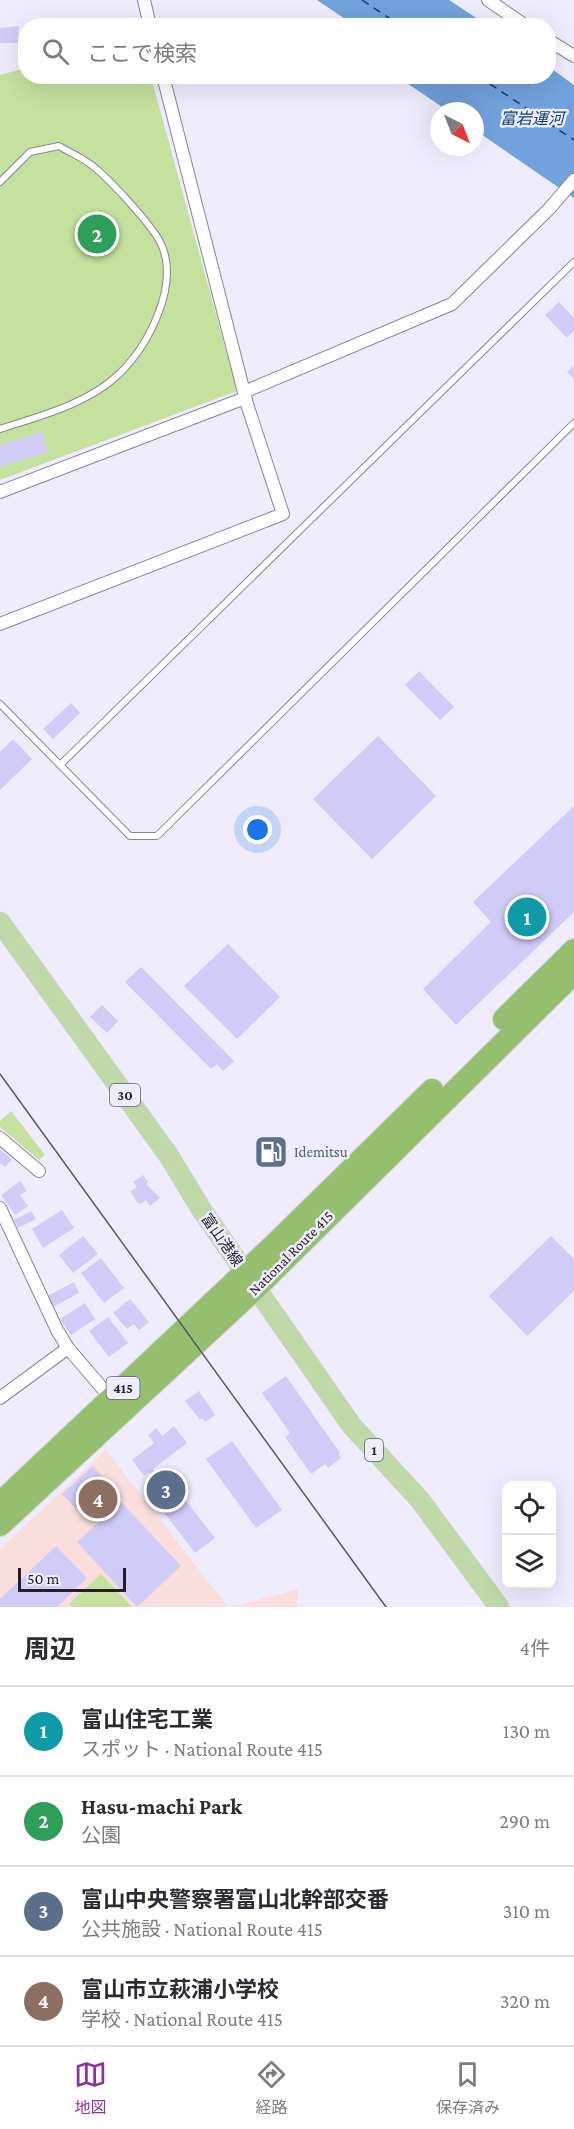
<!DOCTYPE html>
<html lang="ja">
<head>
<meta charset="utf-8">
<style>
  :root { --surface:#fff; --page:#f7f7f7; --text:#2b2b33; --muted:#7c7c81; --line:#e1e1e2; --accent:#8b35a2 }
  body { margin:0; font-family:"Crimson Pro","Noto Sans JP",serif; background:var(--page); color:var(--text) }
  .controls { position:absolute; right:18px; bottom:18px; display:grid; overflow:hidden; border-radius:12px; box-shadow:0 6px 24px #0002 }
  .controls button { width:54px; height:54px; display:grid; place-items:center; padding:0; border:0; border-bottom:2px solid var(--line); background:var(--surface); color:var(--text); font:30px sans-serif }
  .compass { position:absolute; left:430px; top:102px; width:54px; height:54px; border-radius:50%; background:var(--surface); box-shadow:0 6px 24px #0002; rotate:138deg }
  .scale { position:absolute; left:18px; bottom:15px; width:108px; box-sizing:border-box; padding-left:6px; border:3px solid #211f29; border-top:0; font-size:16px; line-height:21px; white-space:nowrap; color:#211f29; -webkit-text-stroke:4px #efedfd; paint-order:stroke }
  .you { position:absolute; left:258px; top:830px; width:21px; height:21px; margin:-15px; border:4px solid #fff; border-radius:50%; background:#1a73e8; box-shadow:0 0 0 9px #1a73e833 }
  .badge { display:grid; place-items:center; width:39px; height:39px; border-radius:50%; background:var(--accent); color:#fff; font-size:20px; font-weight:700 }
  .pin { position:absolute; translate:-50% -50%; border:3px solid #fff; box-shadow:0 2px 6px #0006 }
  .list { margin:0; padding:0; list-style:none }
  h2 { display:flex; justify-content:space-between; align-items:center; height:78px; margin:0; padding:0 24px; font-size:26px }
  h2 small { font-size:20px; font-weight:400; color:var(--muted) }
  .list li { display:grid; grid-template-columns:39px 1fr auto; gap:18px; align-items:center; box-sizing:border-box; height:90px; padding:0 24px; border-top:2px solid var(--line) }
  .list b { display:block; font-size:22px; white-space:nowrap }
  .list p { margin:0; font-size:20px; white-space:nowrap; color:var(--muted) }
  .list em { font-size:20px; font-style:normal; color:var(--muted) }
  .icon { flex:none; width:33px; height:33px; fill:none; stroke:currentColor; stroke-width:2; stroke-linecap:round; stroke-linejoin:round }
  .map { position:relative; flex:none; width:574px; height:1607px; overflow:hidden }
  .search { position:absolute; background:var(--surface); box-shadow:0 6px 24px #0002; left:18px; right:18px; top:18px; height:66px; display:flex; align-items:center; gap:15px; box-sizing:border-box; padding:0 21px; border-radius:24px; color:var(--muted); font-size:22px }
  .sheet { height:438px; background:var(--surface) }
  nav { display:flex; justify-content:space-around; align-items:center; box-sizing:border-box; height:84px; border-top:2px solid var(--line); background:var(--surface); font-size:16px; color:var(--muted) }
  nav a { display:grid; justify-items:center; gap:3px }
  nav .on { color:var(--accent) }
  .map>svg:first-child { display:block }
  .education { fill:#f9dedc }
  .green { fill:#c4e19e }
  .water { fill:#72a2dd }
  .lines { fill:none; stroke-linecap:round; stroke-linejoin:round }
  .ferry { stroke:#0d3f74; stroke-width:1.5; stroke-dasharray:8 6; stroke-linecap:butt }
  .building { fill:#d1cbf7 }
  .lane-casing { stroke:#87839b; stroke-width:8 }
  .street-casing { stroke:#87839b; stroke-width:14 }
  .primary-casing { stroke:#d3d2d4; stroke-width:21 }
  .highway-casing { stroke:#d3d2d4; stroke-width:24 }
  .lane { stroke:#fff; stroke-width:6 }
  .street { stroke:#fff; stroke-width:12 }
  .primary { stroke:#bfd9a9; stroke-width:20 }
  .highway { stroke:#95bf6f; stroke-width:22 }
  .tram { stroke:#585662; stroke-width:1.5 }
  .labels { text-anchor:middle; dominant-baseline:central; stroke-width:5; stroke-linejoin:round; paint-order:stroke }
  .shield { fill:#efedfd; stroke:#5f5d69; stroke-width:1.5 }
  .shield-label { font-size:14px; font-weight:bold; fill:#211f29 }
  .service-label { font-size:15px; fill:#4e5e75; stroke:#efedfd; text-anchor:start }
  .street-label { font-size:15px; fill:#211f29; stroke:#efedfd }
  .water-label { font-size:16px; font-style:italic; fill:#0d3f74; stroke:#efedfd }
</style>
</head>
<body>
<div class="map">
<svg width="574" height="1607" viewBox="0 0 574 1607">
  <rect width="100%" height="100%" fill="#efedfd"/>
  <g class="education">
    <polygon points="106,1450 228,1607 0,1607 0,1549"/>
    <polygon points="298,1589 297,1607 232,1607"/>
  </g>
  <g class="green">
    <polygon points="25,68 26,76 151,77 237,391 0,480 0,75"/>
    <polygon points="11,1111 45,1155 39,1160 0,1127 0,1121"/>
    <polygon points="101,1574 132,1607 72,1607 69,1604"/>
  </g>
  <g class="water">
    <polygon points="317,0 449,0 487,25 354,25"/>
    <polygon points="549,67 574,85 574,198 475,130 475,111 448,111 398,77 548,76"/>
  </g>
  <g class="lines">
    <g class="ferry">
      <polyline points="362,0 401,26"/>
      <polyline points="478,76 574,140"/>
    </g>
  </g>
  <g class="building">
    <polygon points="19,26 18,43 0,43 0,28"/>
    <polygon points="559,302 574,318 574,331 567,338 545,315"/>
    <polygon points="574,366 574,379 567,372"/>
    <polygon points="42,432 48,452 0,467 0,445"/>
    <polygon points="419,671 454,707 440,720 405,685"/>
    <polygon points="71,703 80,713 53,739 43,729"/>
    <polygon points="378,736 436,796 372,859 313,799"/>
    <polygon points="13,739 32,759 0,790 0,752"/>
    <polygon points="574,806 574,912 456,1025 423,989 491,922 473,902"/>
    <polygon points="228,944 280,997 237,1039 184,986"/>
    <polygon points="141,967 234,1061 223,1071 217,1064 211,1069 125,982"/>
    <polygon points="102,1005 118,1021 107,1033 90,1017"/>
    <polygon points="0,1149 12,1159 5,1167 0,1163"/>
    <polygon points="143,1175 148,1182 146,1184 160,1198 150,1206 146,1200 141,1204 137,1202 132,1194 131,1191 137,1187 133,1182"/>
    <polygon points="20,1181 27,1191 20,1195 28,1206 15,1215 1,1195"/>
    <polygon points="62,1210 74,1228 43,1248 32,1229"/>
    <polygon points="31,1211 36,1219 18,1228 14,1220"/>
    <polygon points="83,1236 98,1254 73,1273 59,1255"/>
    <polygon points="551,1236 574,1259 574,1291 527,1336 489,1296"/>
    <polygon points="101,1258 124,1288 104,1303 81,1273"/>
    <polygon points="74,1282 79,1293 53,1307 47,1296"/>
    <polygon points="130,1299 149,1322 139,1330 134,1324 127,1329 113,1313"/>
    <polygon points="85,1303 95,1319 71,1335 60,1319"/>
    <polygon points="108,1317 128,1343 109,1357 89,1331"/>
    <polygon points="286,1376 340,1453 338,1454 341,1458 328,1468 325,1464 311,1474 285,1437 290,1433 262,1393"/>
    <polygon points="199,1391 215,1415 205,1422 202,1418 200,1420 185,1401"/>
    <polygon points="174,1426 187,1443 153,1469 164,1483 169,1479 215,1538 195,1553 150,1494 160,1486 149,1472 144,1476 132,1460 154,1443 148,1435 156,1428 162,1436"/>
    <polygon points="232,1441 282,1510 256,1528 206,1459"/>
    <polygon points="93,1466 112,1488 82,1515 62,1494"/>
    <polygon points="121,1502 181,1566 137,1607 77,1542"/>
    <polygon points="56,1546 87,1578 57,1607 0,1607 0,1599"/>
  </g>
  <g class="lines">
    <defs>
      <g id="lane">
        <path d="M 0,182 L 30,152 L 59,146 C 69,152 81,157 90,164 C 107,176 155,228 162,246 C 179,287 148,346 119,374 C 88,404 40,416 0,429"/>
        <polyline points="0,704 130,836 157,836 574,423"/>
        <polyline points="60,765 574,262"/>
      </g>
      <g id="street">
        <polyline points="144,0 150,26"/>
        <polyline points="488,0 526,26"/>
        <polyline points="548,40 574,56"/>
        <polyline points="244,392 452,304 549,209 574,180"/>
        <polyline points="0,492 245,398"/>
        <polyline points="0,624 283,514 247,404 163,76"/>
        <polyline points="0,1138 39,1171"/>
        <polyline points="0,1208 57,1330 68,1348 114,1402"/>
        <polyline points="0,1398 68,1348"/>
      </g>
      <polyline id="primary" points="0,922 169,1156 203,1212 352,1426 420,1500 499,1607"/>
      <g id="highway">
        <polyline points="504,1019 574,950"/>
        <polyline points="0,1503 277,1242 432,1090"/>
        <polyline points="0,1525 256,1288 574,973"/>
      </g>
    </defs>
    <use href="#lane" class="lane-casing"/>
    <use href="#street" class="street-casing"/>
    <use href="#primary" class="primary-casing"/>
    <use href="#highway" class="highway-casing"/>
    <use href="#lane" class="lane"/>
    <use href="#street" class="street"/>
    <use href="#primary" class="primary"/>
    <use href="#highway" class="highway"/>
    <polyline class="tram" points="0,1074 386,1607"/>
  </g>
  <defs>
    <symbol id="fuel-square" viewBox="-11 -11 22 22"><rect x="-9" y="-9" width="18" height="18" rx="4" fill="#5c6f8a" stroke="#efedfd"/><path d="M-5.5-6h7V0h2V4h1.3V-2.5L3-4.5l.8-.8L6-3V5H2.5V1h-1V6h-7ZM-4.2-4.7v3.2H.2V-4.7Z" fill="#fff"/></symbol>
  </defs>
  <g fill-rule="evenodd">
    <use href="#fuel-square" x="252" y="1133" width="38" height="38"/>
  </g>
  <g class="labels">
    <g class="shield">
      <rect x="110" y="1084" width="30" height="22" rx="4.5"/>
      <rect x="106.5" y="1377" width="33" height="22" rx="4.5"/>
      <rect x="365" y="1439" width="18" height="22" rx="4.5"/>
    </g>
    <g class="shield-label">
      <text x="125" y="1095">30</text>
      <text x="123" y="1388">415</text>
      <text x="374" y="1450">1</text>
    </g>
    <g class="service-label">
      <text x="294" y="1152">Idemitsu</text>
    </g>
    <g class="street-label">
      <text transform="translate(222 1240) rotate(55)">富山港線</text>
      <text transform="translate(291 1253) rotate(-45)">National Route 415</text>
    </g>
    <g class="water-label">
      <text x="532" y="118">富岩運河</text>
    </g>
  </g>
</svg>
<div class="controls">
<button><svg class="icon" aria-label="locate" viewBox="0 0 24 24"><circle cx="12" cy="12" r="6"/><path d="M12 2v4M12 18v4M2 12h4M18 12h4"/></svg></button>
<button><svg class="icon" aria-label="layers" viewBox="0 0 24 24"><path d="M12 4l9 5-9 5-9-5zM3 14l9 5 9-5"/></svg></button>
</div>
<svg class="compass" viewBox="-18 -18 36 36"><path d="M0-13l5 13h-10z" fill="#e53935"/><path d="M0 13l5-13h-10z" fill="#7c7c81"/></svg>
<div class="scale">50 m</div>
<div class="you"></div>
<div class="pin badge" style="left:527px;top:917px;background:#0f9aa8">1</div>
<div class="pin badge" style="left:97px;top:234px;background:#2e9e5b">2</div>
<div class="pin badge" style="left:166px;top:1490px;background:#5c6f8a">3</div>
<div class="pin badge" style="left:98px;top:1499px;background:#8d6e63">4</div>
<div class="search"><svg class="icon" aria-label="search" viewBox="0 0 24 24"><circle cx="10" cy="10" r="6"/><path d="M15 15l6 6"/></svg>ここで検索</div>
</div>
<section class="sheet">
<h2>周辺<small>4件</small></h2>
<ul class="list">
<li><span class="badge" style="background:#0f9aa8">1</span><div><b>富山住宅工業</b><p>スポット · National Route 415</p></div><em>130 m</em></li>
<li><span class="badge" style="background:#2e9e5b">2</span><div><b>Hasu-machi Park</b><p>公園</p></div><em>290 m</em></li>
<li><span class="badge" style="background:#5c6f8a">3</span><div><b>富山中央警察署富山北幹部交番</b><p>公共施設 · National Route 415</p></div><em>310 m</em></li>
<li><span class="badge" style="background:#8d6e63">4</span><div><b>富山市立萩浦小学校</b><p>学校 · National Route 415</p></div><em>320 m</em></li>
</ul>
</section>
<nav>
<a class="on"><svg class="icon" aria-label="map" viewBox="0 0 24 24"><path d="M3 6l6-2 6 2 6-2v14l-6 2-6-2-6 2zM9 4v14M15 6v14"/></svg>地図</a>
<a><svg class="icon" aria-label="directions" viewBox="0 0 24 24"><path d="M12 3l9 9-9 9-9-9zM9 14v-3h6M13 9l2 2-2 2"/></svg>経路</a>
<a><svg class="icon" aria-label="saved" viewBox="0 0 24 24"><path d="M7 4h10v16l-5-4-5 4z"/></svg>保存済み</a>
</nav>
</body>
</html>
